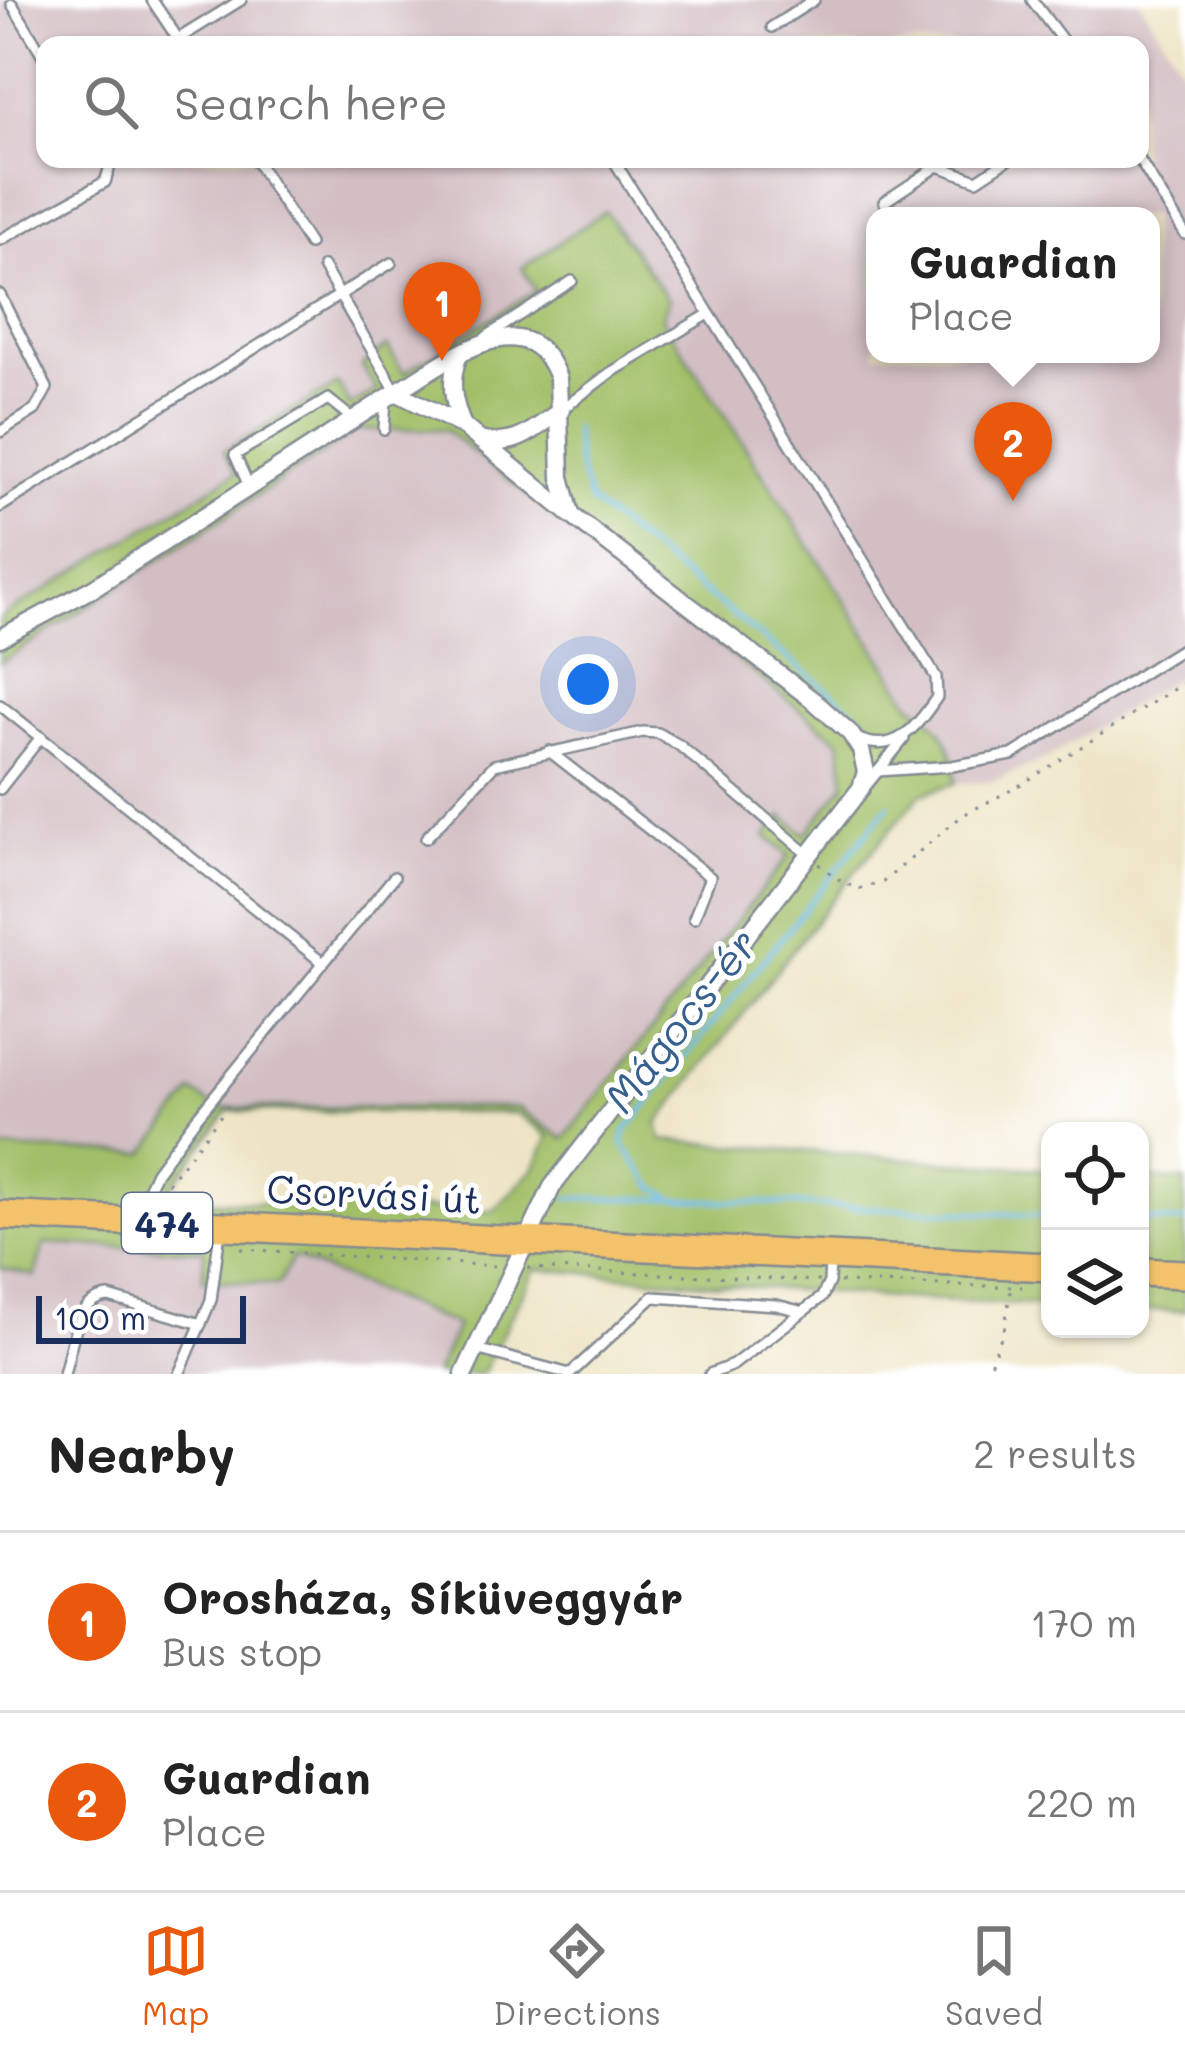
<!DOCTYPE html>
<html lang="en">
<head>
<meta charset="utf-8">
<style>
  :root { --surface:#fff; --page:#f6f6f6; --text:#222; --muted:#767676; --line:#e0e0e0; --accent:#ea580c }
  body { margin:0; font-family:Mali,sans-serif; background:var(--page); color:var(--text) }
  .controls { position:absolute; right:36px; bottom:36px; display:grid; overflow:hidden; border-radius:24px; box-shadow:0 3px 9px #0004 }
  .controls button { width:108px; height:108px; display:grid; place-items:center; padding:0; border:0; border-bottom:3px solid var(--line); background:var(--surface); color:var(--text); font:60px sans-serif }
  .scale { position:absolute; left:36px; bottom:30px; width:210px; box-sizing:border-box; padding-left:12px; border:6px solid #1b2f5e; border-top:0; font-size:33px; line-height:42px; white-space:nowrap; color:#1b2f5e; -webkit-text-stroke:9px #fff; paint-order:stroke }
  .you { position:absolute; left:588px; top:684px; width:42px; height:42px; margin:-30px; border:9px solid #fff; border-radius:50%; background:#1a73e8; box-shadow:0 0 0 18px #1a73e833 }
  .badge { display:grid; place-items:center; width:78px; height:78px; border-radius:50%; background:var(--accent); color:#fff; font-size:39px; font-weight:700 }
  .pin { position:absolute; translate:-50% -99px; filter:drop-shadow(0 3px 6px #0008) }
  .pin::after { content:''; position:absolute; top:63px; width:42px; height:36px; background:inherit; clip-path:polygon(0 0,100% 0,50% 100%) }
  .popup { position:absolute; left:866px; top:207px; width:294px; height:156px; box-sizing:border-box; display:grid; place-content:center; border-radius:24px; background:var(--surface); filter:drop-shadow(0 3px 9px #0005); font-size:39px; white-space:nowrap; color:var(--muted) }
  .popup b { font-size:45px; color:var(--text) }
  .popup::after { content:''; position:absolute; left:50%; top:100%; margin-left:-24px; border:24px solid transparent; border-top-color:var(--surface) }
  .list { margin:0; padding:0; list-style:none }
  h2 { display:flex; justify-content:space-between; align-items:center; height:156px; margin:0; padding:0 48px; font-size:51px }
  h2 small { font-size:39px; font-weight:400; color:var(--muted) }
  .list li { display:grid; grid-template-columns:78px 1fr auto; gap:36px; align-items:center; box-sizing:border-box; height:180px; padding:0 48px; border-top:3px solid var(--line) }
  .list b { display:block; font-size:45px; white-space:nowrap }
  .list p { margin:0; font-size:39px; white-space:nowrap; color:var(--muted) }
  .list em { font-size:39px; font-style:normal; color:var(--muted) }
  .icon { flex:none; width:66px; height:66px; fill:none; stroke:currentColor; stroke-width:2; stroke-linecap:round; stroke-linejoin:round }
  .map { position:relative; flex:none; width:1185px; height:1374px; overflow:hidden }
  .search { position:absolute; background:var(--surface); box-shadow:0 3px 9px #0004; left:36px; right:36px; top:36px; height:132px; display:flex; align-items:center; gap:30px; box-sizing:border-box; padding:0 42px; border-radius:24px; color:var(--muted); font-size:45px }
  .sheet { height:516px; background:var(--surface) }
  nav { display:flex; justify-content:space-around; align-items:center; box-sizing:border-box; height:168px; border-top:3px solid var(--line); background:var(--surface); font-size:33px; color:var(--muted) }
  nav a { display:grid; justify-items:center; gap:6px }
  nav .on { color:var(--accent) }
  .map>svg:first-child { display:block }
  .industrial { fill:#d2bec3; fill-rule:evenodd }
  .green { fill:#a1bf67; stroke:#5e7762; stroke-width:3; fill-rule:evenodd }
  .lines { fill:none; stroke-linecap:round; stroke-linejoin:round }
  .stream { stroke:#6cbce7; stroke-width:4.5 }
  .lane-casing { stroke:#848a92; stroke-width:14 }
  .street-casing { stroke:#848a92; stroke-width:21 }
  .primary-casing { stroke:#848a92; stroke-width:32 }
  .path { stroke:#848a92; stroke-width:3; stroke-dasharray:3 9; stroke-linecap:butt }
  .lane { stroke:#fff; stroke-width:9 }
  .street { stroke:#fff; stroke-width:16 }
  .primary { stroke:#f3c26a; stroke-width:27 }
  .labels { text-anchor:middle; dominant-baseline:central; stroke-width:10; stroke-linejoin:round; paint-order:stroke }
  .shield { fill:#fff; stroke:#5f6d8e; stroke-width:3 }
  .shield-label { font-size:36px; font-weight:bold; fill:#1b2f5e }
  .street-label { font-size:39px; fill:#1b2f5e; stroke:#fff }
  .water-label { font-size:42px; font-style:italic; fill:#37608e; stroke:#fff }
</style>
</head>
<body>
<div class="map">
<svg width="1185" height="1374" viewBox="0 0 1185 1374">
  <rect width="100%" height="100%" fill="#fff"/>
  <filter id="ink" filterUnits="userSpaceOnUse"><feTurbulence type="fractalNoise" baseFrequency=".00833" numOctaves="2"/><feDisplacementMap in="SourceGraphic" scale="24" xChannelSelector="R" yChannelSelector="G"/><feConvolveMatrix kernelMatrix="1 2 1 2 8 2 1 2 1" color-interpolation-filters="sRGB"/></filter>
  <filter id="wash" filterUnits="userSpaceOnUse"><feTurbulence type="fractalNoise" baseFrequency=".004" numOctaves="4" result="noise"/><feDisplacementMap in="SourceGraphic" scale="48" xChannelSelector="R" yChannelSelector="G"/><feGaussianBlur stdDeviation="2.7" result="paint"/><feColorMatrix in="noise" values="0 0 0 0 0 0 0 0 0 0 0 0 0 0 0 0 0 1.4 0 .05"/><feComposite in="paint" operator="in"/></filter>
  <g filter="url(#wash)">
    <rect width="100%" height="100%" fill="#eee4c5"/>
    <g class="industrial">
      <path d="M 0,0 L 1139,0 L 1185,73 L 1185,672 L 1048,758 L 990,782 L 956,783 L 953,750 L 940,725 L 910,702 L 662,318 L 668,300 L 523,267 L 537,291 L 403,374 L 386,347 L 378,390 L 350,407 L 337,385 L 225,450 L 237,472 L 0,618 ZM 45,45 L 1140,45 L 1140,159 L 45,159 ZM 875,216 L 1151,216 L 1151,354 L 875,354 Z"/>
      <polygon points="357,429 444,429 840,741 845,784 805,835 782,817 767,835 789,855 564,1139 517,1107 216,1108 193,1092 145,1153 0,1149 0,663"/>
      <polygon points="44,1244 205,1250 204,1280 277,1285 293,1257 458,1327 435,1374 0,1374 0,1268 35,1276"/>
    </g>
    <g class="green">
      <path d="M 605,211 L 669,300 L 662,318 L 910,702 C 945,729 952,739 956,783 L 921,794 L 842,887 L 658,1124 L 662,1140 L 1050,1170 L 1050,1306 L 903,1299 L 535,1269 L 482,1374 L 435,1374 L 457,1326 L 293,1257 L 278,1285 L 203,1280 L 204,1250 L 44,1244 L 35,1276 L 0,1268 L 0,1149 L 145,1153 L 193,1092 L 216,1108 L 517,1107 L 564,1139 L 789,856 L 766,836 L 782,816 L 806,834 L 845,784 L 840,741 L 444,429 L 357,430 L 0,663 L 0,618 L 236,473 L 224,451 L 338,384 L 350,406 L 377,391 L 362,366 L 387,346 L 404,373 L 536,291 L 522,268 ZM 228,1111 L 516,1113 L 549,1136 L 534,1169 L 493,1211 L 162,1199 Z"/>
      <polygon points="1140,1177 1185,1181 1185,1311 1140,1310"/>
    </g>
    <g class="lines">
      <g class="stream">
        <polyline points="574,429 578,464 590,502 877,729"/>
        <polyline points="889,805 625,1132 623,1144 653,1186 674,1199 1050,1216"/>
        <polyline points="567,1198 669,1199"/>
        <polyline points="1140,1220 1185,1222"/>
      </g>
    </g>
  </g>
  <g filter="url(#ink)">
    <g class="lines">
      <defs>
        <g id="lane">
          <polyline points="152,0 182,45"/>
          <polyline points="1032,0 1066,45"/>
          <polyline points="12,4 45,59"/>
          <polyline points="772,27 814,0"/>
          <polyline points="178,39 241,0"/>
          <polyline points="255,159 309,244"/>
          <path d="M 613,159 L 936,677 L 937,697 C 918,725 895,757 857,738"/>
          <polyline points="1139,159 1185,234"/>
          <polyline points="884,202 938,166 977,180 1009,159"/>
          <polyline points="0,240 105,182 109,170 106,159"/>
          <polyline points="323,267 396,391"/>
          <polyline points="0,295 47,388 35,410 0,432"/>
          <polyline points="486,337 572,281"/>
          <polyline points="561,410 610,373 709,314"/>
          <polyline points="384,429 386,399"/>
          <polyline points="248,484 235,455 328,399 353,419"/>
          <polyline points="0,507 391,263"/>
          <polyline points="0,705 323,963"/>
          <polyline points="549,751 710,877 694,918"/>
          <polyline points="878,771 952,766 1012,755 1185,647"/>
          <polyline points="866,786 904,739"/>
          <polyline points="0,789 41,737"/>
          <polyline points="426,838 494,765 643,732 658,733 679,745 809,855"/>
          <polyline points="136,1215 156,1172 193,1122 394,877"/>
          <polyline points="476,1349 570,1374"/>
          <path d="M 64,1374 C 72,1346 75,1300 109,1297 L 201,1324"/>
          <polyline points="179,1374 211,1300 220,1231"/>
          <polyline points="570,1374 653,1297 776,1305 800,1311"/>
          <polyline points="710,1374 733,1365 822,1297 829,1282 830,1261"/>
        </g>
        <g id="street">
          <path d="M 459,354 C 449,381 452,400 463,426"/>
          <path d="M 396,392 C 442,365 527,294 558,378 L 561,477 L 571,514"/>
          <path d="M 483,441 C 517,447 534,430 561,410"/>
          <polyline points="0,638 93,588 396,392 463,426 571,515 814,701 850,733 861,750 866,772 861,788 552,1187 464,1374"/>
        </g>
        <g id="primary">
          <polyline points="0,1215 1050,1267"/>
          <polyline points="1140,1272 1185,1274"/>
        </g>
      </defs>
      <use href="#lane" class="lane-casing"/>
      <use href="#street" class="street-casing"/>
      <use href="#primary" class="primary-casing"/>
      <g class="path">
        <polyline points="819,864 842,882 858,889 883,882 963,815 1017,787 1185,682"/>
        <polyline points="160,1193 229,1105"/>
        <polyline points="241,1249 495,1266"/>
        <polyline points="528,1268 819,1281"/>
        <polyline points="840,1282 1022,1287"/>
        <polyline points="986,1374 1004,1330 1011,1291"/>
      </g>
      <use href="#lane" class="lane"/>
      <use href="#street" class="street"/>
      <use href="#primary" class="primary"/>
    </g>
  </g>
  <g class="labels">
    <rect class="shield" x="122" y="1193" width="90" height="60" rx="9"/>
    <g class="shield-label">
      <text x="167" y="1223">474</text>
    </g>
    <g class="street-label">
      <text transform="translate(374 1193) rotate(3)">Csorvási út</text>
    </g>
    <g class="water-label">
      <text transform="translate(680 1020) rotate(-52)">Mágocs-ér</text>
    </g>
  </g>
</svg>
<div class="controls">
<button><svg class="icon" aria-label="locate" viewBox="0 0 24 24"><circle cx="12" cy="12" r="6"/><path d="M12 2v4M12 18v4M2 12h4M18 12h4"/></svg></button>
<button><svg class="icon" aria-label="layers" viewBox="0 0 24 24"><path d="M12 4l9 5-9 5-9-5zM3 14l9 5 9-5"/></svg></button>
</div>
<div class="scale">100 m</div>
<div class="you"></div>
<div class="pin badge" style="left:442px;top:361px">1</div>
<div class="pin badge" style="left:1013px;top:501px">2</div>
<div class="popup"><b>Guardian</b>Place</div>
<div class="search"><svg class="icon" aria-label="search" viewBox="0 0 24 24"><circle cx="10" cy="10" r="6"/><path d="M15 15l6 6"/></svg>Search here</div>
</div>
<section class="sheet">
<h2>Nearby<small>2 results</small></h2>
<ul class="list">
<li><span class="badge">1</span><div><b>Orosháza, Síküveggyár</b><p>Bus stop</p></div><em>170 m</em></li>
<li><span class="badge">2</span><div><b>Guardian</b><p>Place</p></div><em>220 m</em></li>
</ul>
</section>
<nav>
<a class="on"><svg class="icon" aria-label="map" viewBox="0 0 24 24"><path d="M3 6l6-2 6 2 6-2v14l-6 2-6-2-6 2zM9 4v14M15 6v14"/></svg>Map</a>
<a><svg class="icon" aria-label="directions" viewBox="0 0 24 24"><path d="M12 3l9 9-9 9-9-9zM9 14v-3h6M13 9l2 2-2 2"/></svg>Directions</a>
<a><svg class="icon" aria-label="saved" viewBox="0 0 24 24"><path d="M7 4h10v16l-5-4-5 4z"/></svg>Saved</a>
</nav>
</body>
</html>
